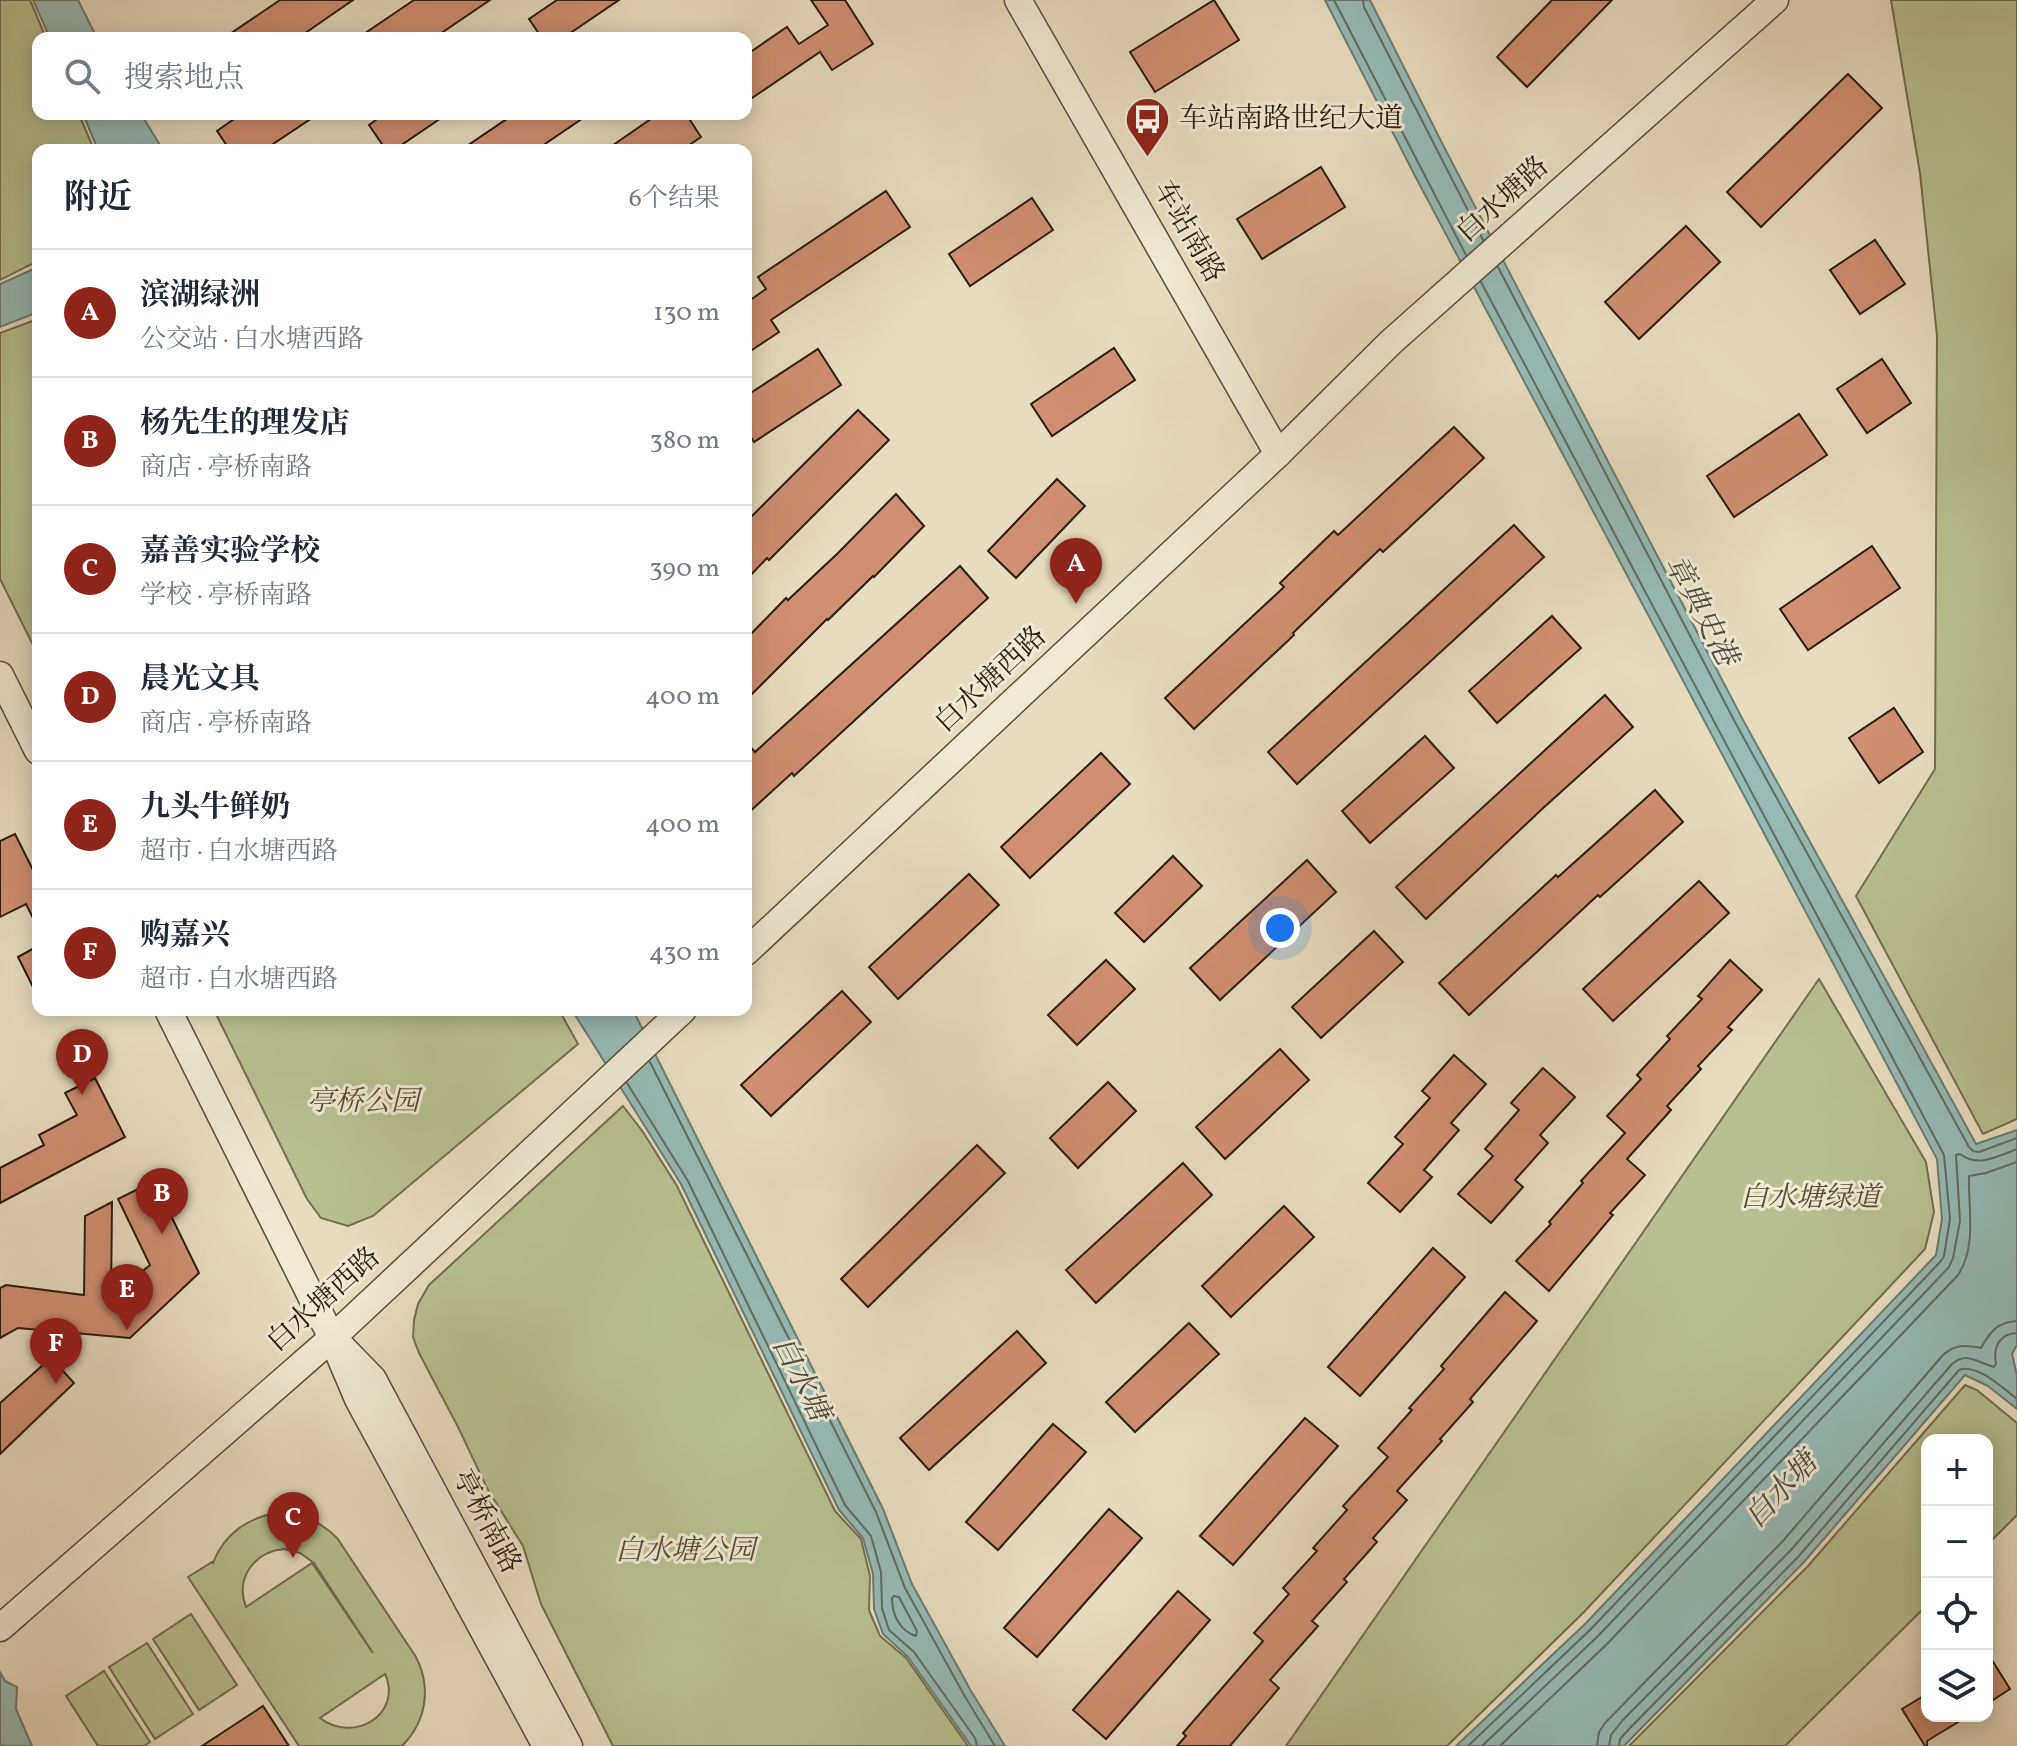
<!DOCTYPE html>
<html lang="zh">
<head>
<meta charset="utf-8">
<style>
  :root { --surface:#fff; --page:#f6f6f7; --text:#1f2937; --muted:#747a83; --line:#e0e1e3; --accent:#8f2418 }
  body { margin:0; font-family:Vollkorn,"Noto Serif SC",serif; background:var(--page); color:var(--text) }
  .controls { position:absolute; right:24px; bottom:24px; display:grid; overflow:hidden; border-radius:16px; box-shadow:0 4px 20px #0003 }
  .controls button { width:72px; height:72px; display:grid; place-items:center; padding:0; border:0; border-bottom:2px solid var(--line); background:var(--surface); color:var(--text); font:40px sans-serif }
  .you { position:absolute; left:1280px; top:928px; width:28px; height:28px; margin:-20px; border:6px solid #fff; border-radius:50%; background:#1a73e8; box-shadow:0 0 0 12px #1a73e833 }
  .badge { display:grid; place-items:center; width:52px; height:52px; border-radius:50%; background:var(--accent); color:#fff; font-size:26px; font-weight:700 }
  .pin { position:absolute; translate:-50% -66px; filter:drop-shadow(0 2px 4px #0008) }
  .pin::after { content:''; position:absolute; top:42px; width:28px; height:24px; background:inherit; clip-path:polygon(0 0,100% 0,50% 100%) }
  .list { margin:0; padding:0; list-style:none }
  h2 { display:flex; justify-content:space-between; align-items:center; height:104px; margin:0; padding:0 32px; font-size:34px }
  h2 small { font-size:26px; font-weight:400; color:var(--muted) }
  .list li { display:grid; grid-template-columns:52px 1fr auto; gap:24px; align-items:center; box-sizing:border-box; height:128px; padding:0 32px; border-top:2px solid var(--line) }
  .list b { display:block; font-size:30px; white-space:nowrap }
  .list p { margin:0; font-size:26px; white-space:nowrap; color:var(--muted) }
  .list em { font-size:26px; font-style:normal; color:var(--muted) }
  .icon { flex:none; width:44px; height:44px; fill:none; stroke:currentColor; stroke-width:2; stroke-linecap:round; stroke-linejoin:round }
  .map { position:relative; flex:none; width:2017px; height:1746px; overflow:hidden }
  .search { position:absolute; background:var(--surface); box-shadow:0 4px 20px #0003; left:32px; top:32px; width:720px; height:88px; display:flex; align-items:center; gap:20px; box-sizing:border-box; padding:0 28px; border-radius:16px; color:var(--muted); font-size:30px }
  .panel { position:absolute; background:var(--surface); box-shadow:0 4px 20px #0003; left:32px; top:144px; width:720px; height:872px; border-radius:16px }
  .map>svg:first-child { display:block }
  .green { fill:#b8c08f; stroke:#726e4f; stroke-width:2; fill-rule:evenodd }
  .water { fill:#97bbb7; stroke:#6c7b74; stroke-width:2 }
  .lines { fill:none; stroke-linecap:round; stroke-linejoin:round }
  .shore { stroke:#626c63; stroke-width:2 }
  .building { fill:#d08f70; stroke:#2c1c0f; stroke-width:2 }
  .minor-casing { stroke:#5b4c3b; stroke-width:29 }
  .minor { stroke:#efe9d5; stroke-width:26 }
  .labels { text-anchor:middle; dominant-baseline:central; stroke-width:6; stroke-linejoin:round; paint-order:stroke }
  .poi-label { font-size:28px; fill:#2c1c0f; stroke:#efe9d5; text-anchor:start }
  .street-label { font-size:28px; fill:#2c1c0f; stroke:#efe9d5 }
  .park-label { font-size:28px; font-style:italic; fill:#564d35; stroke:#efe9d5 }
  .water-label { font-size:30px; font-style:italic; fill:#4c4c41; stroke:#efe9d5 }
</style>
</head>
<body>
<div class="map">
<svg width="2017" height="1746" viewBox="0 0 2017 1746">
  <rect width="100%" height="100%" fill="#e7ddbe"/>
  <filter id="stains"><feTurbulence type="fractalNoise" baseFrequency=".0025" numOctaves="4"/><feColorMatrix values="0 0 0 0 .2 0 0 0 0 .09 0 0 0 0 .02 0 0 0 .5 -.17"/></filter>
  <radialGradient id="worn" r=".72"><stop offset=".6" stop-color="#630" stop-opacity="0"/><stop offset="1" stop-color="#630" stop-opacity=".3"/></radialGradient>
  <g class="green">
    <polygon points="0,0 30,0 46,38 38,38 38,114 79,114 94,150 38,150 38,261 0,280"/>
    <polygon points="1891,0 2017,0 2017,1119 1983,1134 1856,896 1935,769 1937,336 1920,173"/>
    <polygon points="38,319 38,655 0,579 0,333"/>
    <polygon points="1819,979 1926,1162 1934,1212 1925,1249 1584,1612 1447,1746 1286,1746"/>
    <polygon points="214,1010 559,1010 578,1044 373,1216 348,1226 321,1218 307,1199"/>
    <polygon points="623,1106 643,1132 677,1186 835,1511 861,1539 870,1576 869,1610 880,1636 906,1658 968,1746 613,1746 541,1604 523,1546 488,1490 458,1427 419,1353 413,1337 414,1320 418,1304 429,1285"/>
    <polygon points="1965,1385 1977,1390 2017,1423 2017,1515 1987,1545 1987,1440 1927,1440 1927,1605 1785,1746 1629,1746 1808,1566"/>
    <path d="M 275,1513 C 299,1512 320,1521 337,1538 L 416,1657 C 432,1688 426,1722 402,1746 L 299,1746 L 188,1577 L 212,1562 L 213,1563 C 224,1535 246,1519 275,1513 ZM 284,1549 L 300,1553 L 314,1563 L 373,1653 L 312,1563 L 246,1607 C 235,1578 254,1552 284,1549 ZM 385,1674 C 403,1714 354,1744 320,1718 Z"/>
    <polygon points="191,1614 237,1685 199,1710 153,1639"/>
    <polygon points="147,1643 193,1714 155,1739 109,1667"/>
    <polygon points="104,1671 150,1742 144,1746 98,1746 66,1696"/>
  </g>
  <g class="water">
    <polygon points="33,0 78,0 97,38 50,38"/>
    <polygon points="1325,0 1370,0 1444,147 1743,720 1976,1144 2017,1130 2017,1345 2012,1354 2017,1375 2017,1409 1988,1386 1965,1375 1804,1562 1624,1746 1456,1746 1585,1624 1936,1255 1942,1219 1937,1159 1414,174"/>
    <polygon points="83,114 141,114 163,150 98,150"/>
    <polygon points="38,267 38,312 0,327 0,284"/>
    <polygon points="572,1010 633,1010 883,1509 912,1584 971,1691 1005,1746 971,1746 908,1657 883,1634 874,1609 873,1574 863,1538 839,1510 681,1184"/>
    <polygon points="0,1672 5,1681 17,1687 16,1709 32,1746 0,1746"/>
  </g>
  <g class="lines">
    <g class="shore">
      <polyline points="1334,0 1466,255"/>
      <polyline points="1363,0 1364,7 1483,240"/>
      <polyline points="1498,267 1736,724 1969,1147 1973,1151 1979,1152 2017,1138"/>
      <polyline points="650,1062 876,1512 905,1588 964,1695 995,1746"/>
      <polyline points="627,1083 688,1181 845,1505 871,1536 881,1572 882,1608 889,1630 914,1652 975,1738 977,1746"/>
      <path d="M 894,1596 L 899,1597 L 917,1631 L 916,1636 C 900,1631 892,1615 892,1598 Z"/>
      <polyline points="1468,1746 1591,1629 1941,1261 1944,1256 1950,1219 1944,1155 1481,282"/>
      <path d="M 1482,1746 L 1598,1636 L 1949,1267 L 1953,1258 L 1960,1221 L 1956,1155 L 1960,1154 C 1978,1168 1998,1156 2017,1149"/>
      <path d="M 1500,1746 L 1607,1644 L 1958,1275 C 1977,1247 1968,1207 1969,1176 L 1986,1173 L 2017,1162"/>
      <path d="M 1597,1746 L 1599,1732 L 1605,1723 L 1782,1542 L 1943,1355 C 1955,1344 1966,1345 1981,1348 C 1990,1332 1997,1322 2017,1321"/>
      <path d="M 1609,1746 L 1611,1735 L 1622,1721 L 1791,1550 L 1952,1364 C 1968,1351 1978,1363 1994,1367 L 1996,1364 C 1993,1347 1999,1334 2017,1333"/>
      <path d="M 1619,1746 L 1620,1739 L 1630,1728 L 1798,1557 L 1959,1370 C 1977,1363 2004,1389 2017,1399"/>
    </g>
  </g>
  <g class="building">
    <polygon points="280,0 353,0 298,38 224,38"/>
    <polygon points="414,0 490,0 434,38 358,38"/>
    <polygon points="557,0 619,0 563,38 542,38 529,19"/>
    <polygon points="811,0 845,0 873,44 832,70 820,52 746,102 746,55 787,27 799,44 828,25"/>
    <polygon points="1214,0 1239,40 1155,92 1130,52"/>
    <polygon points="1552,0 1612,0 1527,87 1497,57"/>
    <polygon points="1848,74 1882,108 1761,227 1727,192"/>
    <polygon points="241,114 318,114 264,150 230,150 217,131"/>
    <polygon points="384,114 447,114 394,150 386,150 369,125"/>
    <polygon points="514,114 589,114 536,150 461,150"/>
    <polygon points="658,114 686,114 701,137 682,150 606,150"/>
    <polygon points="1321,167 1345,207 1262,259 1237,219"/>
    <polygon points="886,191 910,227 771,320 779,332 746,354 746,303 766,289 758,277"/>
    <polygon points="1032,198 1053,230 970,286 949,254"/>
    <polygon points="1686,226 1720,262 1639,339 1605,302"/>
    <polygon points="1875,240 1905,284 1860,314 1830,270"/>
    <polygon points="1114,348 1135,380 1052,436 1031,404"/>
    <polygon points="818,349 841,385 754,442 746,429 746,396"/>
    <polygon points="1882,359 1911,403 1867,433 1837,389"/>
    <polygon points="858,410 889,440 769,560 767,558 746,580 746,522"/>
    <polygon points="1799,414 1827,455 1734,517 1707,476"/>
    <polygon points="1454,427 1484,458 1383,552 1380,549 1293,633 1294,635 1194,729 1165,698 1284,587 1280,583 1334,531 1338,535"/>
    <polygon points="1057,479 1085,506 1016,578 988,551"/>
    <polygon points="896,494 924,526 874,577 873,576 828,620 827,619 746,700 746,639 786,598 788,600 838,553"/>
    <polygon points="1514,525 1544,557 1297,784 1268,752"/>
    <polygon points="1872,546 1900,588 1808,650 1780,609"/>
    <polygon points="960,566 988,598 794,776 792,773 746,815 746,742 755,752"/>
    <polygon points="1552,616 1581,648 1497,723 1469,691"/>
    <polygon points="1605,695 1633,727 1541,810 1426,919 1396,887"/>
    <polygon points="1894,708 1923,752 1879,783 1849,738"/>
    <polygon points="1425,736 1454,768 1370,843 1342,811"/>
    <polygon points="1101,753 1130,784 1030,878 1001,847"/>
    <polygon points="1655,790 1683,822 1600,897 1598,895 1469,1015 1439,983 1556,875 1558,877"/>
    <polygon points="15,834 38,880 38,928 26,904 0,917 0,841"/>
    <polygon points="1173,856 1202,886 1144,942 1115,913"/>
    <polygon points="1307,860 1336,892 1220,1000 1190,968"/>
    <polygon points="969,874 999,905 898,999 869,967"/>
    <polygon points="1699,881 1729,913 1613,1021 1583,989"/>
    <polygon points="1374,931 1403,962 1321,1038 1292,1007"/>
    <polygon points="38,946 38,997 18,957"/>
    <polygon points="1106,960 1135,989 1077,1045 1048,1015"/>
    <polygon points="1730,960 1762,990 1728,1027 1732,1030 1698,1066 1701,1069 1667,1106 1671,1110 1627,1159 1645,1175 1610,1213 1613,1215 1549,1291 1516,1261 1551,1224 1549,1222 1583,1183 1581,1181 1625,1133 1607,1116 1641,1079 1637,1075 1670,1039 1667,1036 1702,999 1698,996"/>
    <polygon points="842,991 871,1022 771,1116 741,1085"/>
    <polygon points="1280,1049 1309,1080 1225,1159 1196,1127"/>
    <polygon points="1454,1055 1486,1084 1451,1123 1459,1130 1424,1170 1432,1177 1400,1212 1368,1183 1403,1144 1395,1137 1430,1098 1422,1091"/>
    <polygon points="1543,1068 1575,1097 1540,1135 1548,1143 1515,1180 1523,1187 1491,1223 1458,1194 1493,1156 1485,1149 1519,1110 1511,1103"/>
    <polygon points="95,1078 125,1137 0,1203 0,1168 44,1145 39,1135 77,1115 65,1093"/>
    <polygon points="1108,1082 1136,1111 1078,1168 1050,1138"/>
    <polygon points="977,1145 1005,1173 868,1307 841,1279"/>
    <polygon points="1183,1163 1212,1195 1096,1303 1066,1270"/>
    <polygon points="154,1181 199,1273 130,1338 18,1328 0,1338 0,1288 6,1285 84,1295 85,1216 112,1202 111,1297 150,1265 118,1199"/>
    <polygon points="1284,1206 1314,1237 1231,1317 1202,1286"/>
    <polygon points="1433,1248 1465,1277 1360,1396 1328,1367"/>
    <polygon points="1505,1292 1537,1321 1470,1399 1473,1402 1440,1439 1442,1441 1397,1491 1407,1500 1373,1538 1377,1542 1344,1579 1347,1582 1312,1621 1318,1626 1270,1680 1279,1688 1230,1746 1177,1746 1186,1736 1183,1733 1263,1641 1254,1633 1289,1594 1283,1588 1317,1551 1313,1548 1347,1510 1343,1506 1388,1457 1378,1448 1412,1410 1409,1408 1444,1369 1441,1366"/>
    <polygon points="1189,1323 1219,1354 1135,1432 1106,1402"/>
    <polygon points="1017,1331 1046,1363 929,1470 900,1438"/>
    <polygon points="51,1358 74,1383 0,1454 0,1403"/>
    <polygon points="1305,1418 1338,1446 1233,1565 1200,1536"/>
    <polygon points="1053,1424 1086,1452 998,1550 966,1522"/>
    <polygon points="1109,1509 1142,1538 1037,1657 1004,1628"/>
    <polygon points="1178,1591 1210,1620 1106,1739 1073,1710"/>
    <polygon points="1987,1652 2010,1689 1987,1704"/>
    <polygon points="1927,1694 1927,1716 1968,1716 1927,1741 1927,1746 1925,1746 1902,1709"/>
    <polygon points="263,1706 289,1746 202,1746"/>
  </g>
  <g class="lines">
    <defs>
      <g id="minor">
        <polyline points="1018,0 1278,454"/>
        <polyline points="0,675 38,751"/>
        <polyline points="746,952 1278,454 1390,343 1775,0"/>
        <polyline points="168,1010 332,1338 358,1399 546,1746"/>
        <polyline points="341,1346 373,1379 569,1746"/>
        <polyline points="0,1628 332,1338 683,1010"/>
      </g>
    </defs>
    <use href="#minor" class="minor-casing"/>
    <use href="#minor" class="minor"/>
  </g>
  <defs>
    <symbol id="bus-pin" viewBox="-11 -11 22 30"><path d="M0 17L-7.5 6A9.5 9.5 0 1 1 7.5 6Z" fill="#8f2418" stroke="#efe9d5"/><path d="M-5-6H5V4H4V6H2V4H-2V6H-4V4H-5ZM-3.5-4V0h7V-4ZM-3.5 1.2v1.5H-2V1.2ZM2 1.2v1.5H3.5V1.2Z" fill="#fff"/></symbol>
  </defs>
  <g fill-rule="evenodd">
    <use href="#bus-pin" x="1122" y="94" width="51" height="69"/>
  </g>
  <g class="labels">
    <g class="poi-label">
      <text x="1179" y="119">车站南路世纪大道</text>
    </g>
    <g class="street-label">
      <text transform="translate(1503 200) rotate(-42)">白水塘路</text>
      <text transform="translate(1188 232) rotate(60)">车站南路</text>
      <text transform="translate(991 680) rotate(-43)">白水塘西路</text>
      <text transform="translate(324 1300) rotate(-42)">白水塘西路</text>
      <text transform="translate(486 1522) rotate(62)">亭桥南路</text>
    </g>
    <g class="park-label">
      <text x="363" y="1102">亭桥公园</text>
      <text x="1810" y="1198">白水塘绿道</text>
      <text x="685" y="1551">白水塘公园</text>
    </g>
    <g class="water-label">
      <text transform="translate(1700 611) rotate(62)">章典史港</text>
      <text transform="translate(800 1379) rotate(63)">白水塘</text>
      <text transform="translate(1782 1491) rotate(-47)">白水塘</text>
    </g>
  </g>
  <rect width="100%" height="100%" filter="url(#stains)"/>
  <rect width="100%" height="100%" fill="url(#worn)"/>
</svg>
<div class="controls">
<button>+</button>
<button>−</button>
<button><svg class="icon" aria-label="locate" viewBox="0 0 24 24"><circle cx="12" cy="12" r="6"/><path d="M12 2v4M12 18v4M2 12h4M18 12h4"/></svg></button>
<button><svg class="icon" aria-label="layers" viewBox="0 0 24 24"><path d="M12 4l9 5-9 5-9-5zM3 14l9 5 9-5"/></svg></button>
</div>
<div class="you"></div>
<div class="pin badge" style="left:1076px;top:604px">A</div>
<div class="pin badge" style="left:162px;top:1234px">B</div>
<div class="pin badge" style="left:293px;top:1558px">C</div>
<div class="pin badge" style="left:82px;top:1095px">D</div>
<div class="pin badge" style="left:127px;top:1330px">E</div>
<div class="pin badge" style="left:56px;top:1384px">F</div>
<div class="search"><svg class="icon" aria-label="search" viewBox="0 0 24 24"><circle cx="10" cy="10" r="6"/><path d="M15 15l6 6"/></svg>搜索地点</div>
<section class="panel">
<h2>附近<small>6个结果</small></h2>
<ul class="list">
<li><span class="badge">A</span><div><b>滨湖绿洲</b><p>公交站 · 白水塘西路</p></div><em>130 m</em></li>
<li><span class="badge">B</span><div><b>杨先生的理发店</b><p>商店 · 亭桥南路</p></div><em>380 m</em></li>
<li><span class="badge">C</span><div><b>嘉善实验学校</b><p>学校 · 亭桥南路</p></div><em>390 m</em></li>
<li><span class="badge">D</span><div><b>晨光文具</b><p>商店 · 亭桥南路</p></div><em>400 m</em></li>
<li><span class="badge">E</span><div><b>九头牛鲜奶</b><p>超市 · 白水塘西路</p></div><em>400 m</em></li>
<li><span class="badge">F</span><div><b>购嘉兴</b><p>超市 · 白水塘西路</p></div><em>430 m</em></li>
</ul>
</section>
</div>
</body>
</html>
